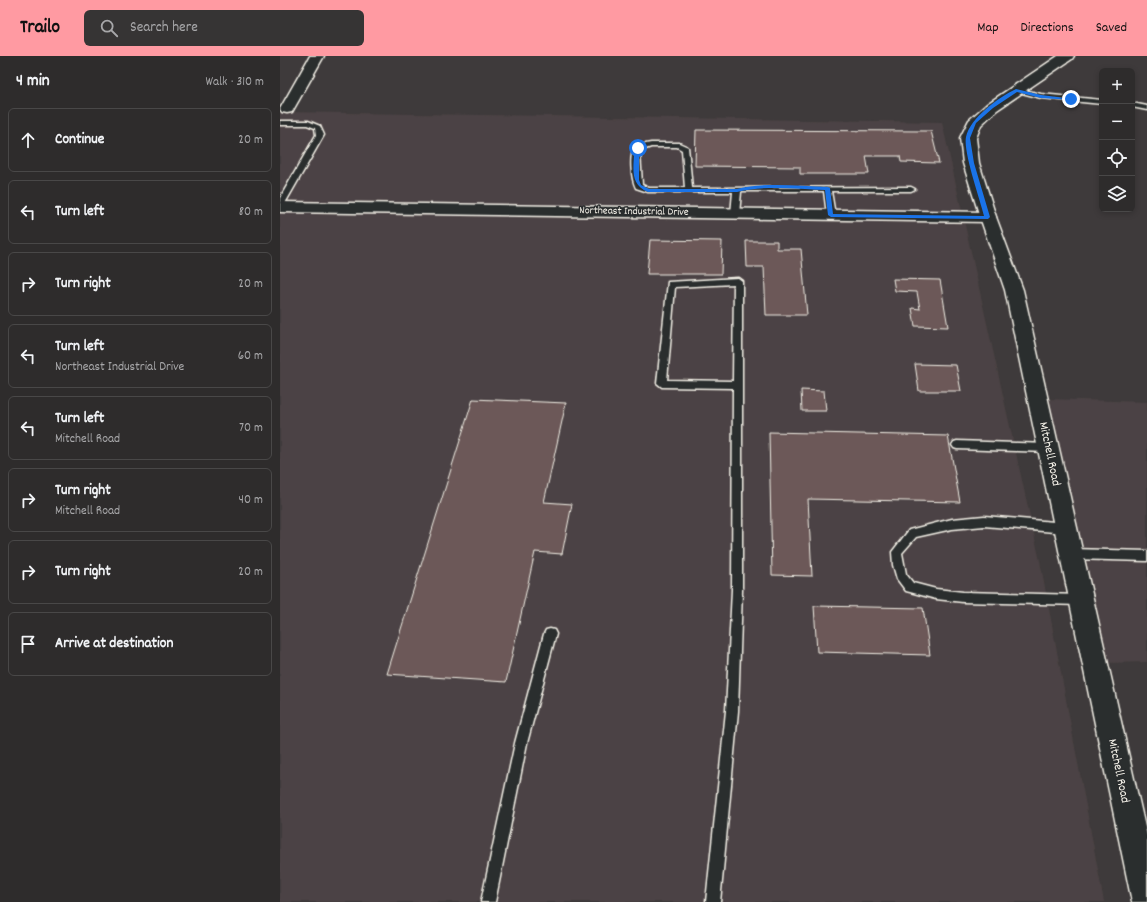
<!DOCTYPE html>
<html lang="en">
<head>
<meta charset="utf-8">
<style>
  :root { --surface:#2e2c2c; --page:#363434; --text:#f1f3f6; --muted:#a7a7a9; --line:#494848; --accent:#ff9aa2 }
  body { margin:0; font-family:Dekko,sans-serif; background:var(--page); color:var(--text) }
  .controls { position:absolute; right:12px; top:12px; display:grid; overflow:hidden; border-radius:6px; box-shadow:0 2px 6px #0003 }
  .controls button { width:36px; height:36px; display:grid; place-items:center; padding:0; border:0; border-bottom:1px solid var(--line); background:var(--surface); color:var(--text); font:20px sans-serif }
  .stop { position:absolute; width:12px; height:12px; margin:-9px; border:3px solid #1a73e8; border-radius:50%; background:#fff }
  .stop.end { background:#1a73e8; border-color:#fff; box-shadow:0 1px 4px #0008 }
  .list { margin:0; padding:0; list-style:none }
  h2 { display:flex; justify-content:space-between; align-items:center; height:52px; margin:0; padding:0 16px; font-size:17px }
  h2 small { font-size:13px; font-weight:400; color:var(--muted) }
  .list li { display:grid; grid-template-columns:26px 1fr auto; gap:12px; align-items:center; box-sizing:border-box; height:64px; margin:0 8px 8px; padding:0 8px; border:1px solid var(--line); border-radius:6px }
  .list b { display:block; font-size:15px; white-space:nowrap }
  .list p { margin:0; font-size:13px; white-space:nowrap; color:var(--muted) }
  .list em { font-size:13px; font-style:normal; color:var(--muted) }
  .icon { flex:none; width:22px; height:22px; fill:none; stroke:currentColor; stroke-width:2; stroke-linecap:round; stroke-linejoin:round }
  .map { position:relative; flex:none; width:867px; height:846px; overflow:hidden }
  header { display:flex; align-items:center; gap:24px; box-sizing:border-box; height:56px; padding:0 20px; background:var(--accent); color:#111 }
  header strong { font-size:19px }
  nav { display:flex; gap:22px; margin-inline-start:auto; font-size:14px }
  .search { width:280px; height:36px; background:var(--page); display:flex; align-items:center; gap:10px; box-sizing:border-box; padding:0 14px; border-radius:6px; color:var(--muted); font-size:15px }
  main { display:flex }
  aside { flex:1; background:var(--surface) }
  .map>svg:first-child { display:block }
  .built { fill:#4c4344 }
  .building { fill:#6c5958; stroke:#f4f1e8 }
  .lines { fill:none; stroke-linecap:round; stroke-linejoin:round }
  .lane-casing { stroke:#f4f1e8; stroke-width:3 }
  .street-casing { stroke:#f4f1e8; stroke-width:3 }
  .secondary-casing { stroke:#f4f1e8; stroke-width:3 }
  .lane { fill:#2a2d2e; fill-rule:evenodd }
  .street { fill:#2a2d2e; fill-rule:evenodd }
  .secondary { fill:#2a2d2e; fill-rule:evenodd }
  .route { fill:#1a73e8 }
  .labels { text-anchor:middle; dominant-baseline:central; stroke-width:3; stroke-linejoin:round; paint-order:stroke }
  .far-street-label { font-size:11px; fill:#f4f1e8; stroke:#2a2d2e }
  .street-label { font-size:13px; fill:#f4f1e8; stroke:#2a2d2e }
</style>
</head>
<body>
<header>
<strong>Trailo</strong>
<div class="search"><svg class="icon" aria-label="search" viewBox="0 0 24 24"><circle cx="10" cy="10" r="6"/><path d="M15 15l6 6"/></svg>Search here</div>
<nav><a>Map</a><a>Directions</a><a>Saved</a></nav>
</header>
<main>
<aside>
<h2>4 min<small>Walk · 310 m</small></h2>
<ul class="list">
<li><svg class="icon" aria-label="ahead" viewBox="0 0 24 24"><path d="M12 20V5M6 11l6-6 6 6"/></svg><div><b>Continue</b></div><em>20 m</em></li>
<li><svg class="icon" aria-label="left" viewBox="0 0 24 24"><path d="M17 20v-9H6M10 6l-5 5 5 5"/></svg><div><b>Turn left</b></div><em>80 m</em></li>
<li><svg class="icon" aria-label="right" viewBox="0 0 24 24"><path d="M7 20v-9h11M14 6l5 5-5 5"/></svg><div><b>Turn right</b></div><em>20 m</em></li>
<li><svg class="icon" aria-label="left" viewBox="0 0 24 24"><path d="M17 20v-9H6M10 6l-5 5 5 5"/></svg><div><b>Turn left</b><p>Northeast Industrial Drive</p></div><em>60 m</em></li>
<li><svg class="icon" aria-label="left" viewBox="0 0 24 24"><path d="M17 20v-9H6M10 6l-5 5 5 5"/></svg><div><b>Turn left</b><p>Mitchell Road</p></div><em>70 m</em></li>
<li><svg class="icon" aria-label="right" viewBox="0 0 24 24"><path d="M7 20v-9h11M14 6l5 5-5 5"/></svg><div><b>Turn right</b><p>Mitchell Road</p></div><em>40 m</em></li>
<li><svg class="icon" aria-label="right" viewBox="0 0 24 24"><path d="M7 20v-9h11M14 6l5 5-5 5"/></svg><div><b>Turn right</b></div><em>20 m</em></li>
<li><svg class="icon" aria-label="arrive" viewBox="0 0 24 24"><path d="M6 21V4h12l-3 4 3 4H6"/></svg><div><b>Arrive at destination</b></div></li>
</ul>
</aside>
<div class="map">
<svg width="867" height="846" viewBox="0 0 867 846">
  <rect width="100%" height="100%" fill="#3e3a3b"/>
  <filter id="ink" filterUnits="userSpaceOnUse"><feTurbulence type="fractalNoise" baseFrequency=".025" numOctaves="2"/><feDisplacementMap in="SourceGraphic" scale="8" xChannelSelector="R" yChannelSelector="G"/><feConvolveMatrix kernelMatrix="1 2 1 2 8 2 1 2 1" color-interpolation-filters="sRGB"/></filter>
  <g filter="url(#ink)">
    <g class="built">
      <polygon points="0,56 662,66 760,505 824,846 0,846"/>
      <polygon points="765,343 867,346 867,606 824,607"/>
    </g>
    <g class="building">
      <polygon points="416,74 651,75 659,107 621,106 620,100 586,100 589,118 520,118 520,111 415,110"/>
      <polygon points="370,184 442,185 441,218 367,218"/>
      <polygon points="466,185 497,185 497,193 521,193 527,259 486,259 484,211 467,211"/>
      <polygon points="613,223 660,224 668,271 635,270 632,252 640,253 637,236 615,235"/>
      <polygon points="635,308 676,309 681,335 639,335"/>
      <polygon points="521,334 544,335 546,355 522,355"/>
      <polygon points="193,343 286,347 264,446 292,448 282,498 255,496 226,626 107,618"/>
      <polygon points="489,376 668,380 680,446 528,443 532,520 492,519"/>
      <polygon points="534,550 643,552 650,599 537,596"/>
    </g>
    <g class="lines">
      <defs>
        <g id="lane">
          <polygon points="736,32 761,38 822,44 822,48 761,42 734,35 734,33"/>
          <polygon points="852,47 867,50 867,54 852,51"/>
          <polygon points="0,65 28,65 40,70 44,79 4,149 0,151 0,142 36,79 35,72 27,69 0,69"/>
          <path d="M 371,87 L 399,87 L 408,91 L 412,132 L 631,131 L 635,133 L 631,135 L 551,135 L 555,159 L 551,161 L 547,159 L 544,135 L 462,135 L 461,136 L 459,158 L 455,160 L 451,158 L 453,136 L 368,136 L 356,132 C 351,122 349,99 355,90 ZM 371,91 L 397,91 L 402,94 L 405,132 L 369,132 L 362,129 L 360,95 Z"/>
          <path d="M 458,222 L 462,225 L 462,534 L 458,655 L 440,846 L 426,846 L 446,655 L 452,534 L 453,332 L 382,331 L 377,327 L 388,226 ZM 454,228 L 453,325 L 387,324 L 395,231 Z"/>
          <polygon points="677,385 768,388 771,389 773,392 771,395 768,396 677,393 674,392 672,389 674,386"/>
          <polygon points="704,460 786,467 790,469 791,472 790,475 786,477 704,470 672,473 636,481 622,497 626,518 633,527 656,533 683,536 801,539 805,540 807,544 805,548 801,549 683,546 656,543 630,536 626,535 617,523 613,509 612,496 629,474 672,463"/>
          <polygon points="791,493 867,495 867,505 791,503 787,501 786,498 787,495"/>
          <polygon points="270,573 274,574 276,578 247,687 215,846 201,846 235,687 264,578 266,574"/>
        </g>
        <g id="street">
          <polygon points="30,0 44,0 12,56 7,57 2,56 0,53"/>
          <polygon points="0,146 708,156 714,157 716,161 714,165 708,166 0,156"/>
        </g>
        <polygon id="secondary" points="778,0 794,0 792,3 717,54 701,69 696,82 699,107 716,161 743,234 867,780 867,846 852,846 725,234 700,161 683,107 680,82 689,64 707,48"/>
      </defs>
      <use href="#lane" class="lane-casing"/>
      <use href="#street" class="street-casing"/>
      <use href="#secondary" class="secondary-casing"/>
      <use href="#lane" class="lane"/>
      <use href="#street" class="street"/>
      <use href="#secondary" class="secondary"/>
    </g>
  </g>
  <path class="route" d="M 736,33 L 761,39 L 793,43 L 791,44 L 761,42 L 737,36 L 713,52 L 696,67 L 690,82 L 694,107 L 710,161 L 708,163 L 551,161 L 548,159 L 545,134 C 517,133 485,129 457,136 L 368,136 C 349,128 354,112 354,95 L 358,90 L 361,92 L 359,95 L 359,124 L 361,129 L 369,133 L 457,133 C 485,126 518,130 548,131 L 550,132 L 553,158 L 704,160 C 700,143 683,96 686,81 C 690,62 719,41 736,33 Z"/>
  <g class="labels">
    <g class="far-street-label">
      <text transform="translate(354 156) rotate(1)">Northeast Industrial Drive</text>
    </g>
    <g class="street-label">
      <text transform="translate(769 398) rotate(78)">Mitchell Road</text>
      <text transform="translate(838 715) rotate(78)">Mitchell Road</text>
    </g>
  </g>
</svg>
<div class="controls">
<button>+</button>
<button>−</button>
<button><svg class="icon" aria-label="locate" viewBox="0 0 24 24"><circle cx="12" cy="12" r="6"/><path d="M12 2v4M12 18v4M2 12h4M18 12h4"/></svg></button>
<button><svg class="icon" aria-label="layers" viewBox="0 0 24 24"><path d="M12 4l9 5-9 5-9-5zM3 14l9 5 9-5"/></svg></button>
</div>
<div class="stop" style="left:358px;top:92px"></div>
<div class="stop end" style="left:791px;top:43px"></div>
</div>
</main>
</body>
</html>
